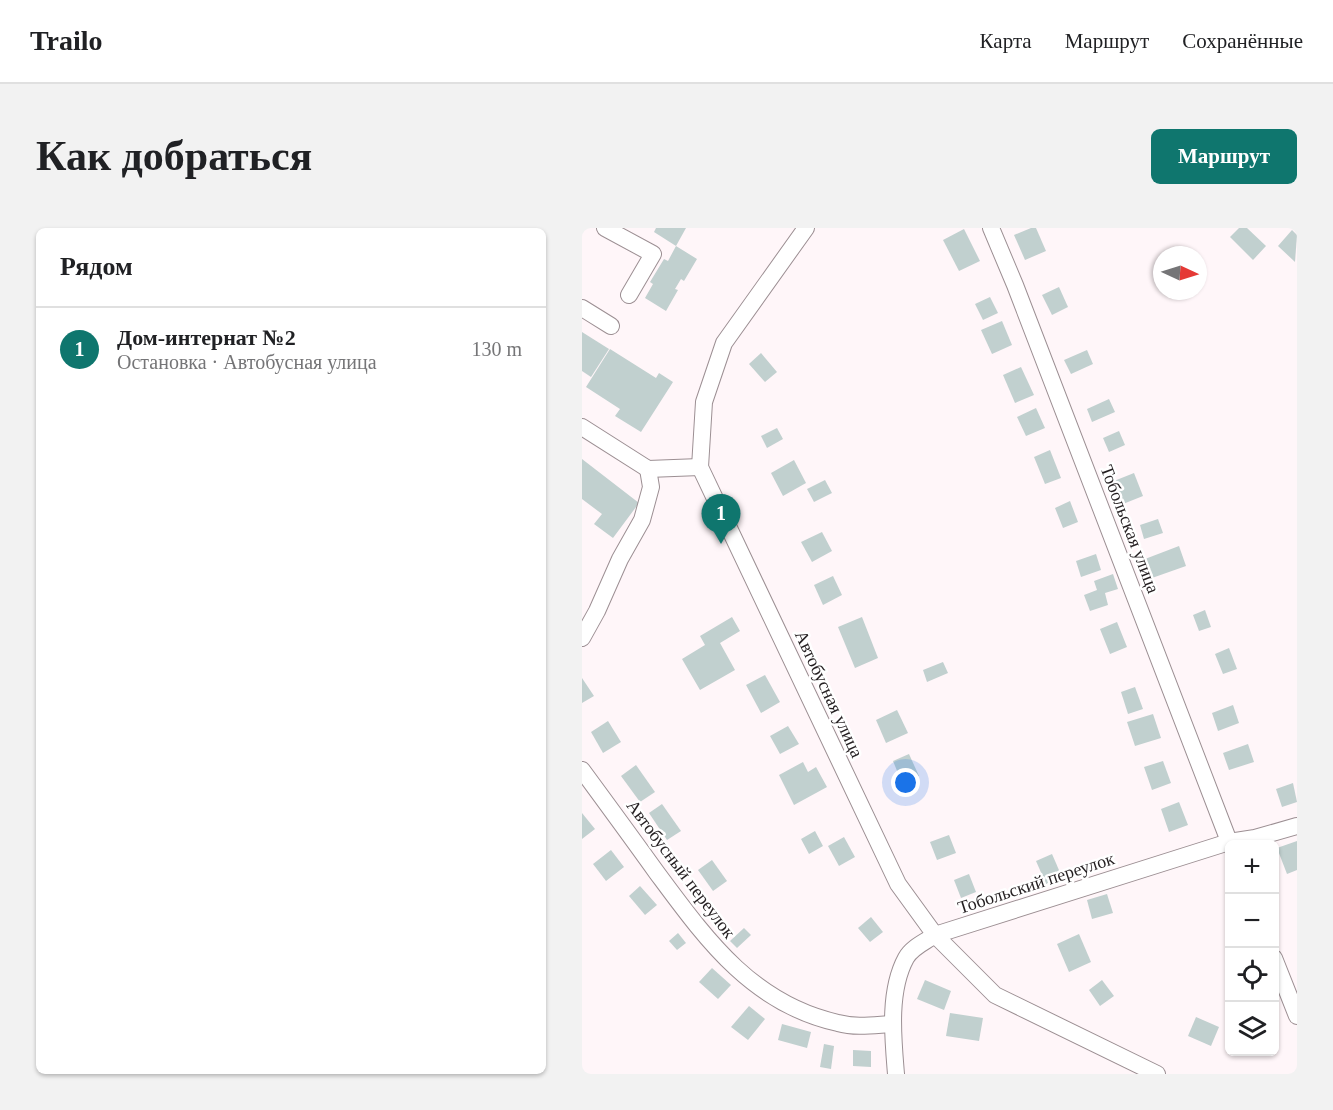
<!DOCTYPE html>
<html lang="ru">
<head>
<meta charset="utf-8">
<style>
  :root { --surface:#fff; --page:#f2f2f2; --text:#202124; --muted:#757577; --line:#e0e0e0; --accent:#0f766e }
  body { margin:0; font-family:Georgia,serif; background:var(--page); color:var(--text) }
  .controls { position:absolute; right:18px; bottom:18px; display:grid; overflow:hidden; border-radius:9px; box-shadow:0 2px 4px #0004 }
  .controls button { width:54px; height:54px; display:grid; place-items:center; padding:0; border:0; border-bottom:2px solid var(--line); background:var(--surface); color:var(--text); font:30px sans-serif }
  .compass { position:absolute; left:571px; top:18px; width:54px; height:54px; border-radius:50%; background:var(--surface); box-shadow:0 2px 4px #0004; rotate:94deg }
  .you { position:absolute; left:324px; top:555px; width:21px; height:21px; margin:-15px; border:4px solid #fff; border-radius:50%; background:#1a73e8; box-shadow:0 0 0 9px #1a73e833 }
  .badge { display:grid; place-items:center; width:39px; height:39px; border-radius:50%; background:var(--accent); color:#fff; font-size:20px; font-weight:700 }
  .pin { position:absolute; translate:-50% -50px; filter:drop-shadow(0 2px 3px #0008) }
  .pin::after { content:''; position:absolute; top:32px; width:21px; height:18px; background:inherit; clip-path:polygon(0 0,100% 0,50% 100%) }
  .list { margin:0; padding:0; list-style:none }
  h2 { display:flex; justify-content:space-between; align-items:center; height:78px; margin:0; padding:0 24px; font-size:26px }
  h2 small { font-size:20px; font-weight:400; color:var(--muted) }
  .list li { display:grid; grid-template-columns:39px 1fr auto; gap:18px; align-items:center; box-sizing:border-box; height:84px; padding:0 24px; border-top:2px solid var(--line) }
  .list b { display:block; font-size:22px; white-space:nowrap }
  .list p { margin:0; font-size:20px; white-space:nowrap; color:var(--muted) }
  .list em { font-size:20px; font-style:normal; color:var(--muted) }
  .icon { flex:none; width:33px; height:33px; fill:none; stroke:currentColor; stroke-width:2; stroke-linecap:round; stroke-linejoin:round }
  .map { position:relative; flex:none; width:715px; height:846px; overflow:hidden; border-radius:9px }
  header { display:flex; align-items:center; gap:36px; box-sizing:border-box; height:84px; padding:0 30px; background:var(--surface); border-bottom:2px solid var(--line) }
  header strong { font-size:28px }
  nav { display:flex; gap:33px; margin-inline-start:auto; font-size:21px }
  .intro { display:flex; align-items:center; justify-content:space-between; box-sizing:border-box; height:144px; padding:0 36px }
  h1 { margin:0; font-size:42px }
  .button { padding:15px 27px; border-radius:9px; background:var(--accent); color:#fff; font-size:21px; font-weight:700 }
  main { display:flex; gap:36px; padding:0 36px }
  aside { flex:1; background:var(--surface); border-radius:9px; box-shadow:0 2px 4px #0004 }
  .map>svg:first-child { display:block }
  .building { fill:#c1d0cf }
  .lines { fill:none; stroke-linecap:round; stroke-linejoin:round }
  .minor-casing { stroke:#9c8f93; stroke-width:18 }
  .minor { stroke:#fff; stroke-width:16 }
  .labels { text-anchor:middle; dominant-baseline:central; stroke-width:5; stroke-linejoin:round; paint-order:stroke }
  .street-label { font-size:18px; fill:#241f21; stroke:#fff }
</style>
</head>
<body>
<header>
<strong>Trailo</strong>
<nav><a>Карта</a><a>Маршрут</a><a>Сохранённые</a></nav>
</header>
<div class="intro"><h1>Как добраться</h1><a class="button">Маршрут</a></div>
<main>
<aside>
<h2>Рядом<small></small></h2>
<ul class="list">
<li><span class="badge">1</span><div><b>Дом-интернат №2</b><p>Остановка · Автобусная улица</p></div><em>130 m</em></li>
</ul>
</aside>
<div class="map">
<svg width="715" height="846" viewBox="0 0 715 846">
  <rect width="100%" height="100%" fill="#fff6f9"/>
  <g class="building">
    <polygon points="74,0 104,0 94,18 72,4"/>
    <polygon points="449,0 454,0 464,23 443,32 432,7"/>
    <polygon points="657,0 665,0 684,18 671,32 648,9"/>
    <polygon points="382,1 398,33 377,43 361,12"/>
    <polygon points="710,2 715,7 713,34 696,18"/>
    <polygon points="94,18 115,31 102,53 99,51 93,61 96,62 84,83 63,70 71,56 68,54 82,31 86,33"/>
    <polygon points="477,59 486,79 470,87 460,67"/>
    <polygon points="408,69 416,85 401,92 393,76"/>
    <polygon points="420,93 430,117 410,126 399,102"/>
    <polygon points="0,104 27,121 9,149 0,143"/>
    <polygon points="28,121 74,150 77,145 91,154 59,204 33,188 38,181 4,159"/>
    <polygon points="505,122 511,136 489,146 482,132"/>
    <polygon points="179,125 195,144 183,154 167,136"/>
    <polygon points="439,139 452,167 433,175 421,147"/>
    <polygon points="527,171 533,184 510,194 505,181"/>
    <polygon points="454,180 463,200 444,208 435,189"/>
    <polygon points="195,200 201,211 185,220 179,208"/>
    <polygon points="537,203 543,217 527,224 521,210"/>
    <polygon points="468,222 479,250 463,256 452,229"/>
    <polygon points="0,231 57,275 31,310 12,296 20,286 0,271"/>
    <polygon points="212,232 224,255 201,268 189,245"/>
    <polygon points="552,245 561,268 541,276 532,253"/>
    <polygon points="243,252 250,265 232,274 225,261"/>
    <polygon points="488,273 496,294 481,300 473,280"/>
    <polygon points="576,291 581,305 562,311 558,297"/>
    <polygon points="240,304 250,323 230,334 219,314"/>
    <polygon points="597,318 604,338 570,350 563,331"/>
    <polygon points="514,326 519,342 499,349 494,333"/>
    <polygon points="531,346 536,361 523,365 526,377 508,383 502,367 515,362 512,353"/>
    <polygon points="251,348 260,367 241,377 232,357"/>
    <polygon points="623,382 629,399 617,403 611,387"/>
    <polygon points="150,389 158,403 138,415 153,442 118,462 100,431 123,417 118,408"/>
    <polygon points="280,389 296,430 273,440 256,399"/>
    <polygon points="535,394 545,419 528,426 518,401"/>
    <polygon points="647,420 655,441 641,446 633,426"/>
    <polygon points="361,434 366,445 345,454 341,442"/>
    <polygon points="183,447 198,474 179,485 164,457"/>
    <polygon points="0,450 12,468 0,475"/>
    <polygon points="553,459 561,481 546,486 539,464"/>
    <polygon points="651,477 657,495 636,503 630,485"/>
    <polygon points="315,482 326,505 304,515 294,492"/>
    <polygon points="571,486 579,510 553,518 545,494"/>
    <polygon points="26,493 39,514 21,525 9,504"/>
    <polygon points="206,498 217,516 198,526 188,508"/>
    <polygon points="666,516 672,534 647,542 641,525"/>
    <polygon points="327,526 337,548 320,555 311,533"/>
    <polygon points="581,533 589,555 570,562 562,539"/>
    <polygon points="221,534 226,544 234,539 245,559 212,577 197,547"/>
    <polygon points="54,537 73,564 58,574 39,548"/>
    <polygon points="711,555 715,574 700,579 694,561"/>
    <polygon points="597,574 606,597 587,604 579,581"/>
    <polygon points="80,576 99,603 85,612 67,585"/>
    <polygon points="0,585 13,601 0,611"/>
    <polygon points="233,603 241,618 227,626 219,611"/>
    <polygon points="367,607 374,625 355,632 348,614"/>
    <polygon points="262,609 273,629 257,638 246,618"/>
    <polygon points="715,613 715,642 705,646 695,620"/>
    <polygon points="29,622 42,639 24,653 11,636"/>
    <polygon points="470,626 480,649 464,656 454,633"/>
    <polygon points="130,632 145,653 131,663 116,642"/>
    <polygon points="387,646 394,664 379,670 372,652"/>
    <polygon points="58,658 75,677 63,687 47,668"/>
    <polygon points="525,666 531,685 510,691 505,672"/>
    <polygon points="289,689 301,704 288,714 276,700"/>
    <polygon points="162,700 169,707 155,720 148,713"/>
    <polygon points="96,705 104,715 95,722 87,713"/>
    <polygon points="497,706 509,734 487,744 475,716"/>
    <polygon points="130,740 149,757 136,771 117,754"/>
    <polygon points="343,752 369,763 362,782 335,771"/>
    <polygon points="520,752 532,768 518,778 507,762"/>
    <polygon points="167,778 183,791 166,812 149,799"/>
    <polygon points="368,785 401,790 397,813 364,808"/>
    <polygon points="614,789 637,799 629,818 606,808"/>
    <polygon points="200,796 229,804 225,820 196,812"/>
    <polygon points="242,816 252,818 249,841 238,839"/>
    <polygon points="271,822 289,823 289,839 271,838"/>
  </g>
  <g class="lines">
    <defs>
      <g id="minor">
        <polyline points="23,0 71,26 47,67"/>
        <polyline points="224,0 142,115 122,174 118,239 316,656 353,707 413,767 575,846"/>
        <polyline points="409,0 433,57 648,616"/>
        <polyline points="0,80 29,98"/>
        <polyline points="0,199 66,241 118,239"/>
        <polyline points="0,410 15,383 38,331 60,292 69,259 66,241"/>
        <path d="M 0,542 C 25,576 50,610 75,645 C 124,711 170,776 256,795 C 274,800 292,797 310,796"/>
        <polyline points="692,730 715,788"/>
        <path d="M 314,846 C 311,810 306,763 324,730 C 330,719 343,714 353,707 L 647,614 L 673,610 L 715,598"/>
      </g>
    </defs>
    <use href="#minor" class="minor-casing"/>
    <use href="#minor" class="minor"/>
  </g>
  <g class="labels">
    <g class="street-label">
      <text transform="translate(548 301) rotate(69)">Тобольская улица</text>
      <text transform="translate(247 466) rotate(65)">Автобусная улица</text>
      <text transform="translate(99 641) rotate(53)">Автобусный переулок</text>
      <text transform="translate(454 655) rotate(-18)">Тобольский переулок</text>
    </g>
  </g>
</svg>
<div class="controls">
<button>+</button>
<button>−</button>
<button><svg class="icon" aria-label="locate" viewBox="0 0 24 24"><circle cx="12" cy="12" r="6"/><path d="M12 2v4M12 18v4M2 12h4M18 12h4"/></svg></button>
<button><svg class="icon" aria-label="layers" viewBox="0 0 24 24"><path d="M12 4l9 5-9 5-9-5zM3 14l9 5 9-5"/></svg></button>
</div>
<svg class="compass" viewBox="-18 -18 36 36"><path d="M0-13l5 13h-10z" fill="#e53935"/><path d="M0 13l5-13h-10z" fill="#757577"/></svg>
<div class="you"></div>
<div class="pin badge" style="left:139px;top:316px">1</div>
</div>
</main>
</body>
</html>
